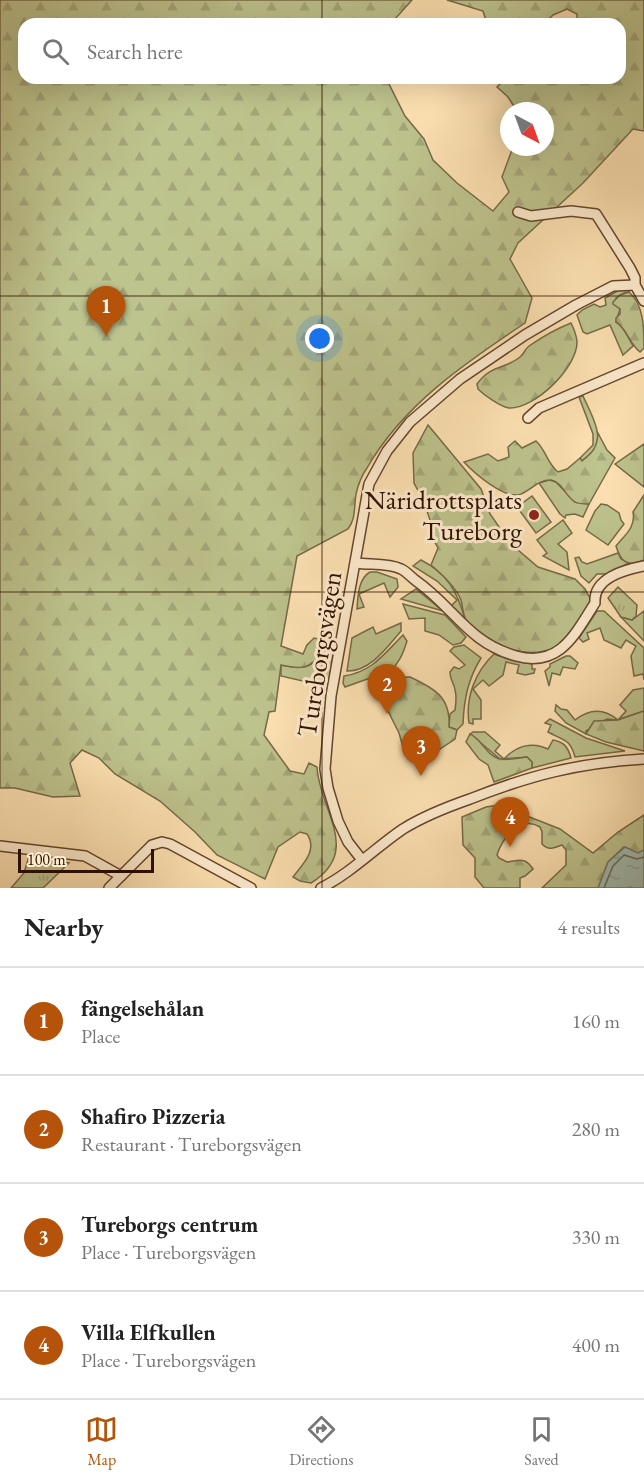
<!DOCTYPE html>
<html lang="en">
<head>
<meta charset="utf-8">
<style>
  :root { --surface:#fff; --page:#f6f6f6; --text:#222; --muted:#767676; --line:#e0e0e0; --accent:#b45309 }
  body { margin:0; font-family:"EB Garamond",serif; background:var(--page); color:var(--text) }
  .compass { position:absolute; left:500px; top:102px; width:54px; height:54px; border-radius:50%; background:var(--surface); box-shadow:0 6px 24px #0002; rotate:139deg }
  .scale { position:absolute; left:18px; bottom:15px; width:136px; box-sizing:border-box; padding-left:6px; border:3px solid #301101; border-top:0; font-size:16px; line-height:21px; white-space:nowrap; color:#301101; -webkit-text-stroke:4px #feecce; paint-order:stroke }
  .you { position:absolute; left:320px; top:339px; width:21px; height:21px; margin:-15px; border:4px solid #fff; border-radius:50%; background:#1a73e8; box-shadow:0 0 0 9px #1a73e833 }
  .badge { display:grid; place-items:center; width:39px; height:39px; border-radius:50%; background:var(--accent); color:#fff; font-size:20px; font-weight:700 }
  .pin { position:absolute; translate:-50% -50px; filter:drop-shadow(0 2px 3px #0008) }
  .pin::after { content:''; position:absolute; top:32px; width:21px; height:18px; background:inherit; clip-path:polygon(0 0,100% 0,50% 100%) }
  .list { margin:0; padding:0; list-style:none }
  h2 { display:flex; justify-content:space-between; align-items:center; height:78px; margin:0; padding:0 24px; font-size:26px }
  h2 small { font-size:20px; font-weight:400; color:var(--muted) }
  .list li { display:grid; grid-template-columns:39px 1fr auto; gap:18px; align-items:center; box-sizing:border-box; height:108px; padding:0 24px; border-top:2px solid var(--line) }
  .list b { display:block; font-size:22px; white-space:nowrap }
  .list p { margin:0; font-size:20px; white-space:nowrap; color:var(--muted) }
  .list em { font-size:20px; font-style:normal; color:var(--muted) }
  .icon { flex:none; width:33px; height:33px; fill:none; stroke:currentColor; stroke-width:2; stroke-linecap:round; stroke-linejoin:round }
  .map { position:relative; flex:none; width:644px; height:888px; overflow:hidden }
  .search { position:absolute; background:var(--surface); box-shadow:0 6px 24px #0002; left:18px; right:18px; top:18px; height:66px; display:flex; align-items:center; gap:15px; box-sizing:border-box; padding:0 21px; border-radius:18px; color:var(--muted); font-size:22px }
  .sheet { height:510px; background:var(--surface) }
  nav { display:flex; justify-content:space-around; align-items:center; box-sizing:border-box; height:84px; border-top:2px solid var(--line); background:var(--surface); font-size:16px; color:var(--muted) }
  nav a { display:grid; justify-items:center; gap:3px }
  nav .on { color:var(--accent) }
  .map>svg:first-child { display:block }
  .green { fill:#bec48e; stroke:#776a48; stroke-width:1.5 }
  .forest { fill:url(#forest-firs); stroke:#776a48; stroke-width:1.5 }
  .park { fill:url(#park-tufts); stroke:#776a48; stroke-width:1.5 }
  .water { fill:url(#water-ripples); stroke:#73786b; stroke-width:1.5 }
  .lines { fill:none; stroke-linecap:round; stroke-linejoin:round }
  .shore { stroke:#686759; stroke-width:1.5 }
  .minor-casing { stroke:#64452e; stroke-width:12 }
  .minor { stroke:#feecce; stroke-width:9 }
  .grid { fill:none; stroke:#301101; stroke-width:1.5; stroke-opacity:0.55 }
  .poi-dot { fill:#8f2418; stroke:#feecce; stroke-width:2 }
  .labels { text-anchor:middle; dominant-baseline:central; stroke-width:6; stroke-linejoin:round; paint-order:stroke }
  .poi-label { font-size:27px; fill:#301101; stroke:#feecce; text-anchor:end }
  .street-label { font-size:27px; fill:#301101; stroke:#feecce }
</style>
</head>
<body>
<div class="map">
<svg width="644" height="888" viewBox="0 0 644 888">
  <defs>
    <pattern id="forest-firs" width="22" height="20" patternUnits="userSpaceOnUse" patternTransform="scale(1.5)"><rect width="22" height="20" fill="#bec48e"/><path d="M5 1l3.5 6h-7zM16 11l3.5 6h-7z" fill="#a4a779"/></pattern>
    <pattern id="park-tufts" width="24" height="20" patternUnits="userSpaceOnUse" patternTransform="scale(1.5)"><rect width="24" height="20" fill="#bec48e"/><path d="M3 7l-1-3M5 7V3M7 7l1-3M15 17l-1-3M17 17v-4M19 17l1-3" fill="none" stroke="#a4a779"/></pattern>
    <pattern id="water-ripples" width="26" height="14" patternUnits="userSpaceOnUse" patternTransform="scale(1.5)"><rect width="26" height="14" fill="#a0bdb1"/><path d="M2 4q2-2 4 0t4 0M15 11q2-2 4 0t4 0" fill="none" stroke="#8aa196"/></pattern>
  </defs>
  <rect width="100%" height="100%" fill="#fee2b3"/>
  <filter id="stains"><feTurbulence type="fractalNoise" baseFrequency=".00333" numOctaves="4"/><feColorMatrix values="0 0 0 0 .2 0 0 0 0 .09 0 0 0 0 .02 0 0 0 .5 -.17"/></filter>
  <radialGradient id="worn" r=".72"><stop offset=".6" stop-color="#630" stop-opacity="0"/><stop offset="1" stop-color="#630" stop-opacity=".3"/></radialGradient>
  <g class="green">
    <polygon points="621,289 627,290 629,292 624,293 616,298 620,309 616,322 622,326 633,346 623,355 610,325 587,334 583,332 577,315 582,310 594,304 600,307 606,305 605,298"/>
    <path d="M 583,396 C 589,410 606,437 593,452 C 590,455 585,458 582,461 L 580,458 L 593,445 L 593,434 L 579,397 Z"/>
    <polygon points="549,480 556,482 575,502 589,504 583,517 575,514 566,515 565,518 560,514 539,483"/>
    <polygon points="532,496 551,522 536,533 517,507"/>
    <polygon points="601,504 607,505 619,513 621,520 624,524 608,545 586,530 595,511"/>
    <polygon points="563,520 572,533 558,544 567,552 569,570 543,556 547,553 537,540"/>
    <polygon points="618,553 621,559 629,563 608,574 597,574 589,583 581,576 575,558 579,557 582,562 587,564"/>
    <path d="M 421,560 C 447,573 458,592 465,620 L 451,606 L 457,600 L 437,581 L 413,566 Z"/>
    <path d="M 370,572 L 377,572 L 397,579 L 398,587 L 390,597 L 384,583 L 359,594 L 364,607 L 357,609 C 358,596 358,579 370,572 Z"/>
    <polygon points="416,589 443,611 401,599"/>
    <polygon points="403,604 445,615 466,637 461,643 453,645 439,635 425,631 425,618 409,619"/>
    <polygon points="597,611 604,611 644,648 644,680 643,674 634,676 631,656 636,646 626,640 621,648 604,640 600,628 587,633 589,639 583,642 579,638"/>
    <polygon points="644,611 644,641 621,617 632,620"/>
    <path d="M 401,623 L 401,631 C 387,647 370,672 347,671 L 352,638 L 373,627 L 376,634 Z"/>
    <path d="M 403,635 L 407,641 C 403,654 399,663 389,673 L 397,695 L 384,703 L 373,677 L 345,687 L 343,683 L 344,676 C 372,672 384,654 403,635 Z"/>
    <path d="M 464,645 L 481,658 C 468,679 464,699 463,724 L 457,730 L 449,727 L 450,714 L 455,710 C 456,703 457,697 455,690 C 454,682 450,681 450,672 L 454,667 L 459,669 L 465,665 L 450,651 L 454,647 Z"/>
    <path d="M 335,647 L 329,682 L 324,686 L 281,676 L 281,665 C 323,674 307,655 335,647 Z"/>
    <path d="M 494,654 L 511,660 L 532,664 L 532,669 L 535,669 L 534,673 L 525,675 L 517,673 L 519,665 L 506,662 L 503,675 L 489,686 L 483,680 L 473,689 L 481,700 L 481,719 L 473,719 L 473,724 L 469,723 C 465,697 476,671 494,654 Z"/>
    <polygon points="566,656 570,656 578,663 575,669 563,667 560,675 552,673 549,686 545,671 550,667 550,664"/>
    <path d="M 644,688 L 644,711 L 617,720 L 607,719 L 586,731 L 586,734 L 566,723 L 555,711 L 556,705 L 561,709 L 567,710 L 575,720 C 589,709 604,708 618,720 L 626,711 L 620,705 L 633,690 Z"/>
    <path d="M 550,719 L 586,738 L 625,751 L 575,757 C 570,738 562,740 548,732 L 551,725 L 545,723 Z"/>
    <path d="M 473,732 L 485,732 L 500,745 L 495,751 L 504,759 C 516,746 532,741 548,749 L 553,740 C 564,742 568,747 571,758 L 532,768 L 532,762 L 527,757 L 500,759 L 470,734 Z"/>
  </g>
  <g class="forest">
    <path d="M 0,0 L 412,0 L 395,19 L 385,24 L 24,24 L 24,78 L 386,78 L 405,116 L 424,139 L 433,160 L 457,183 L 493,211 L 509,192 L 502,177 L 513,147 L 545,147 L 545,111 L 517,111 L 508,97 L 497,87 L 506,78 L 620,78 L 620,24 L 577,24 L 577,14 L 567,9 L 553,15 L 544,24 L 487,24 L 483,11 L 447,0 L 644,0 L 644,131 L 633,129 L 583,183 L 518,243 L 510,259 L 532,298 L 525,323 C 465,363 403,405 367,468 C 362,475 358,485 356,494 C 354,506 356,519 348,529 L 297,556 L 281,646 L 303,654 L 307,645 L 314,638 L 322,640 L 327,649 C 309,667 307,671 281,665 L 275,711 L 269,712 L 264,735 L 290,771 L 304,774 L 309,763 L 317,767 C 319,810 363,851 311,883 L 300,881 L 293,877 C 303,864 318,850 307,834 L 300,832 L 278,847 L 265,879 L 217,855 L 195,832 L 160,801 L 115,774 L 99,758 L 82,750 L 70,763 L 80,796 L 53,797 L 15,788 L 0,788 Z"/>
    <path d="M 629,292 C 644,305 644,328 644,348 L 640,352 C 629,343 627,329 616,322 L 616,318 L 620,314 L 620,309 L 613,304 L 613,302 L 620,295 Z"/>
    <path d="M 571,323 C 574,329 576,334 577,341 C 578,367 535,409 509,408 C 501,407 484,395 478,389 L 477,384 C 492,364 504,370 520,357 C 524,354 525,349 529,346 C 542,337 556,329 571,323 Z"/>
    <path d="M 428,425 L 481,489 L 490,514 L 511,544 L 538,567 L 575,579 L 585,589 L 591,600 C 583,613 577,630 566,640 C 539,665 489,649 467,622 C 463,616 463,608 461,600 C 455,586 443,575 431,565 L 438,548 L 430,534 L 430,520 L 424,502 L 414,483 L 413,453 Z"/>
    <path d="M 598,433 L 607,450 L 615,458 L 589,504 C 585,504 578,504 575,502 C 566,497 562,482 551,480 C 538,479 528,493 518,495 C 502,497 474,473 464,462 L 488,454 L 498,461 L 509,457 L 508,447 L 515,441 L 522,448 L 536,441 C 546,450 547,463 558,472 L 567,469 L 580,458 L 582,461 C 593,452 597,448 598,433 Z"/>
    <polygon points="644,444 644,487 615,464"/>
    <path d="M 644,495 L 644,560 C 628,567 621,563 616,546 C 625,535 636,527 633,512 Z"/>
    <path d="M 410,677 C 434,688 451,697 449,727 L 457,730 L 455,739 L 434,753 C 422,750 416,752 403,747 L 399,733 L 384,703 L 396,695 L 390,678 Z"/>
    <polygon points="644,711 644,751 606,742 586,734 594,721 618,720"/>
    <path d="M 470,734 C 482,739 488,758 501,759 C 509,760 519,758 527,757 L 532,762 L 532,768 L 494,782 L 488,765 L 479,759 L 466,742 Z"/>
    <path d="M 518,802 L 527,816 L 560,829 L 593,853 L 618,832 L 644,815 L 644,850 L 638,853 L 624,847 L 608,862 L 598,888 L 542,888 L 566,865 L 566,850 L 562,845 C 553,848 549,851 542,844 L 542,832 L 540,827 C 520,815 503,837 497,855 L 499,858 L 507,862 C 518,861 525,856 533,869 L 525,876 L 520,878 L 520,888 L 484,888 L 475,877 L 475,858 L 463,845 L 462,817 L 486,807 Z"/>
  </g>
  <g class="park">
    <polygon points="618,587 637,605 636,616 632,620 621,617 608,598"/>
    <polygon points="30,853 69,863 43,888 11,888 24,873"/>
  </g>
  <polygon class="water" points="625,847 638,853 644,850 644,888 598,888 608,862"/>
  <g class="lines">
    <polyline class="shore" points="604,888 613,866 624,855 637,859 644,857"/>
    <defs>
      <g id="minor">
        <polyline points="518,212 531,216 571,211 596,214 630,268 635,278 635,285 644,301"/>
        <polyline points="528,418 539,408 644,363"/>
        <path d="M 356,563 C 370,565 388,563 401,569 C 406,571 411,577 415,580 C 454,607 467,642 516,656 C 560,668 575,634 595,603 C 593,578 624,570 644,566"/>
        <polyline points="0,846 85,856 121,876"/>
        <polyline points="362,860 348,842 338,821 328,788 325,769 331,696 369,484 387,451 410,422 460,379 525,335 576,305 613,286 635,285"/>
        <polyline points="109,888 152,845 162,842 170,844 251,888"/>
        <path d="M 321,888 C 351,873 375,848 403,829 C 424,816 447,807 470,799 C 531,775 578,763 644,759"/>
      </g>
    </defs>
    <use href="#minor" class="minor-casing"/>
    <use href="#minor" class="minor"/>
  </g>
  <path class="grid" d="M 322,0 L 322,24M 322,78 L 322,888M 0,296 L 644,296M 0,592 L 644,592"/>
  <circle class="poi-dot" cx="534" cy="515" r="6"/>
  <g class="labels">
    <g class="poi-label">
      <text x="522" y="499">Näridrottsplats<tspan x="522" dy="31">Tureborg</tspan></text>
    </g>
    <g class="street-label">
      <text transform="translate(319 654) rotate(-81)">Tureborgsvägen</text>
    </g>
  </g>
  <rect width="100%" height="100%" filter="url(#stains)"/>
  <rect width="100%" height="100%" fill="url(#worn)"/>
</svg>
<svg class="compass" viewBox="-18 -18 36 36"><path d="M0-13l5 13h-10z" fill="#e53935"/><path d="M0 13l5-13h-10z" fill="#767676"/></svg>
<div class="scale">100 m</div>
<div class="you"></div>
<div class="pin badge" style="left:106px;top:336px">1</div>
<div class="pin badge" style="left:387px;top:714px">2</div>
<div class="pin badge" style="left:421px;top:776px">3</div>
<div class="pin badge" style="left:510px;top:847px">4</div>
<div class="search"><svg class="icon" aria-label="search" viewBox="0 0 24 24"><circle cx="10" cy="10" r="6"/><path d="M15 15l6 6"/></svg>Search here</div>
</div>
<section class="sheet">
<h2>Nearby<small>4 results</small></h2>
<ul class="list">
<li><span class="badge">1</span><div><b>fängelsehålan</b><p>Place</p></div><em>160 m</em></li>
<li><span class="badge">2</span><div><b>Shafiro Pizzeria</b><p>Restaurant · Tureborgsvägen</p></div><em>280 m</em></li>
<li><span class="badge">3</span><div><b>Tureborgs centrum</b><p>Place · Tureborgsvägen</p></div><em>330 m</em></li>
<li><span class="badge">4</span><div><b>Villa Elfkullen</b><p>Place · Tureborgsvägen</p></div><em>400 m</em></li>
</ul>
</section>
<nav>
<a class="on"><svg class="icon" aria-label="map" viewBox="0 0 24 24"><path d="M3 6l6-2 6 2 6-2v14l-6 2-6-2-6 2zM9 4v14M15 6v14"/></svg>Map</a>
<a><svg class="icon" aria-label="directions" viewBox="0 0 24 24"><path d="M12 3l9 9-9 9-9-9zM9 14v-3h6M13 9l2 2-2 2"/></svg>Directions</a>
<a><svg class="icon" aria-label="saved" viewBox="0 0 24 24"><path d="M7 4h10v16l-5-4-5 4z"/></svg>Saved</a>
</nav>
</body>
</html>
